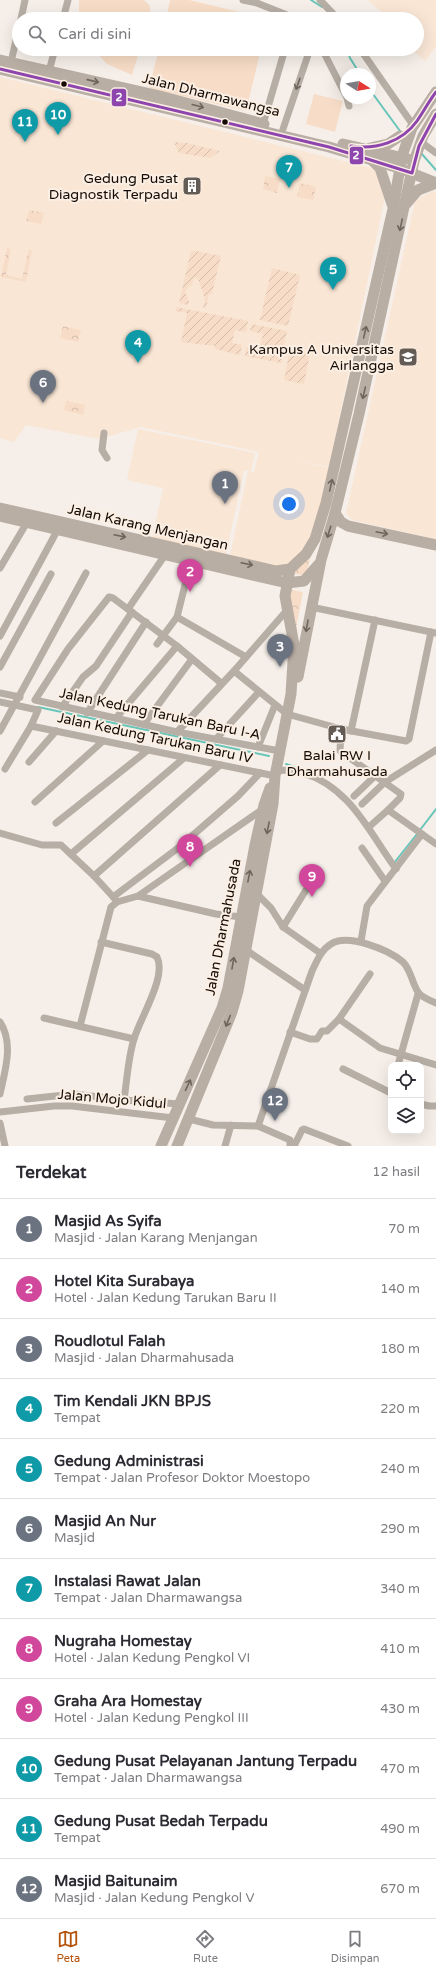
<!DOCTYPE html>
<html lang="id">
<head>
<meta charset="utf-8">
<style>
  :root { --surface:#fff; --page:#f2f2f3; --text:#2b2b33; --muted:#7c7c81; --line:#e1e1e2; --accent:#b45309 }
  body { margin:0; font-family:"Varela Round",sans-serif; background:var(--page); color:var(--text) }
  .controls { position:absolute; right:12px; bottom:12px; display:grid; overflow:hidden; border-radius:8px; box-shadow:0 4px 16px #0002 }
  .controls button { width:36px; height:36px; display:grid; place-items:center; padding:0; border:0; border-bottom:1px solid var(--line); background:var(--surface); color:var(--text); font:20px sans-serif }
  .compass { position:absolute; left:340px; top:68px; width:36px; height:36px; border-radius:50%; background:var(--surface); box-shadow:0 4px 16px #0002; rotate:101deg }
  .you { position:absolute; left:289px; top:504px; width:14px; height:14px; margin:-10px; border:3px solid #fff; border-radius:50%; background:#1a73e8; box-shadow:0 0 0 6px #1a73e833 }
  .badge { display:grid; place-items:center; width:26px; height:26px; border-radius:50%; background:var(--accent); color:#fff; font-size:13px; font-weight:700 }
  .pin { position:absolute; translate:-50% -33px; filter:drop-shadow(0 1px 2px #0008) }
  .pin::after { content:''; position:absolute; top:21px; width:14px; height:12px; background:inherit; clip-path:polygon(0 0,100% 0,50% 100%) }
  .list { margin:0; padding:0; list-style:none }
  h2 { display:flex; justify-content:space-between; align-items:center; height:52px; margin:0; padding:0 16px; font-size:17px }
  h2 small { font-size:13px; font-weight:400; color:var(--muted) }
  .list li { display:grid; grid-template-columns:26px 1fr auto; gap:12px; align-items:center; box-sizing:border-box; height:60px; padding:0 16px; border-top:1px solid var(--line) }
  .list b { display:block; font-size:15px; white-space:nowrap }
  .list p { margin:0; font-size:13px; white-space:nowrap; color:var(--muted) }
  .list em { font-size:13px; font-style:normal; color:var(--muted) }
  .icon { flex:none; width:22px; height:22px; fill:none; stroke:currentColor; stroke-width:2; stroke-linecap:round; stroke-linejoin:round }
  .map { position:relative; flex:none; width:436px; height:1146px; overflow:hidden }
  .search { position:absolute; background:var(--surface); box-shadow:0 4px 16px #0002; left:12px; right:12px; top:12px; height:44px; display:flex; align-items:center; gap:10px; box-sizing:border-box; padding:0 14px; border-radius:22px; color:var(--muted); font-size:15px }
  .sheet { height:772px; background:var(--surface) }
  nav { display:flex; justify-content:space-around; align-items:center; box-sizing:border-box; height:56px; border-top:1px solid var(--line); background:var(--surface); font-size:11px; color:var(--muted) }
  nav a { display:grid; justify-items:center; gap:2px }
  nav .on { color:var(--accent) }
  .map>svg:first-child { display:block }
  .built { fill:#f9e6d5 }
  .park { fill:url(#park-crowns) }
  .garden { fill:url(#garden-furrows) }
  .pitch { fill:#f7ddc7 }
  .lines { fill:none; stroke-linecap:round; stroke-linejoin:round }
  .stream { stroke:#67c6b9; stroke-width:2 }
  .street { stroke:#b7aea5; stroke-width:7 }
  .primary { stroke:#b9aea4; stroke-width:11 }
  .bus-1-casing { stroke:#fbefe4; stroke-width:6 }
  .bus-1 { stroke:#8e44ad; stroke-width:3 }
  .oneway { stroke:#6f655c }
  .oneway2 { stroke:#6e655d }
  .bus-dot { fill:#150b04; stroke:#fbefe4; stroke-width:1.5 }
  .labels { text-anchor:middle; dominant-baseline:central; stroke-width:4; stroke-linejoin:round; paint-order:stroke }
  .street-label { font-size:14px; fill:#150b04; stroke:#fbefe4 }
  .poi-label { font-size:14px; fill:#150b04; stroke:#fbefe4; text-anchor:end }
  .line-badge { stroke:#fbefe4; stroke-width:1.5 }
  .badge-label { font-size:11px; text-anchor:middle; font-weight:bold; fill:#fff }
</style>
</head>
<body>
<div class="map">
<svg width="436" height="1146" viewBox="0 0 436 1146">
  <defs>
    <pattern id="park-crowns" width="20" height="18" patternUnits="userSpaceOnUse"><rect width="20" height="18" fill="#f7ddc7"/><path d="M2 6a3 3 0 1 1 6 0M12 15a3 3 0 1 1 6 0" fill="none" stroke="#d3bca9"/></pattern>
    <pattern id="garden-furrows" width="10" height="10" patternUnits="userSpaceOnUse"><rect width="10" height="10" fill="#f7ddc7"/><path d="M-1 1l2-2M0 10L10 0M9 11l2-2" fill="none" stroke="#d3bca9"/></pattern>
  </defs>
  <rect width="100%" height="100%" fill="#f6efe9"/>
  <g class="built">
    <polygon points="368,0 436,0 436,46 425,61 411,49 417,49 417,19 390,19"/>
    <polygon points="0,77 372,168 378,174 386,192 329,467 294,460 329,468 313,539 295,560 279,567 230,556 248,471 254,472 259,452 141,427 99,439 26,425 14,442 0,438"/>
    <polygon points="432,191 436,192 436,539 352,520 346,513 415,201"/>
    <polygon points="138,429 255,453 251,471 244,470 226,555 152,539 163,488 127,480"/>
  </g>
  <g class="park">
    <polygon points="265,176 280,179 277,193 263,189"/>
    <polygon points="300,183 316,187 313,200 297,197"/>
    <polygon points="29,210 44,213 41,224 26,221"/>
    <polygon points="7,248 11,249 6,275 22,279 29,249 32,250 26,282 1,277"/>
    <polygon points="63,326 81,330 78,342 60,338"/>
    <polygon points="66,401 85,405 83,415 64,410"/>
    <polygon points="311,555 306,576 290,573"/>
    <polygon points="287,589 303,592 296,628 293,609 286,595"/>
  </g>
  <g class="garden">
    <polygon points="174,142 187,143 220,151 210,158 179,153"/>
    <polygon points="191,250 221,256 212,294 209,294 206,308 203,308 205,299 198,279 194,278 192,285 188,287 185,292 189,301 188,305 179,303"/>
    <polygon points="272,268 300,275 288,326 260,320"/>
    <polygon points="176,307 248,321 246,332 235,330 232,343 242,345 240,355 215,349 215,346 181,342 187,313 176,311"/>
    <polygon points="252,324 287,331 281,363 245,356 246,347 259,350 263,334 250,331"/>
    <polygon points="290,349 310,353 304,384 284,380"/>
  </g>
  <g class="pitch">
    <path d="M 79,0 L 144,0 C 152,6 151,10 148,19 L 79,19 Z"/>
    <polygon points="170,0 189,0 268,19 166,19"/>
    <polygon points="93,49 140,49 132,75 107,64"/>
    <polygon points="159,49 261,49 246,111 149,88"/>
    <polygon points="314,94 343,101 335,132 306,124"/>
  </g>
  <g class="lines">
    <g class="stream">
      <polyline points="311,0 322,7"/>
      <polyline points="347,49 350,58 360,74"/>
      <polyline points="370,90 400,131"/>
      <polyline points="421,153 436,170"/>
      <polyline points="38,707 269,756"/>
      <polyline points="286,764 298,768"/>
      <polyline points="420,830 436,809"/>
      <polyline points="394,863 417,834"/>
    </g>
    <g class="street">
      <polyline points="243,0 257,3 297,19"/>
      <polyline points="320,0 338,19"/>
      <polyline points="21,19 25,0"/>
      <polyline points="63,19 68,0"/>
      <polyline points="322,49 346,96"/>
      <polyline points="360,49 413,125"/>
      <polyline points="11,62 19,27"/>
      <polyline points="49,71 55,49"/>
      <polyline points="347,98 349,106"/>
      <polyline points="263,124 285,49"/>
      <polyline points="283,129 310,49"/>
      <polyline points="421,142 436,153"/>
      <polyline points="104,433 102,450 107,458"/>
      <polyline points="0,568 26,524"/>
      <polyline points="311,607 436,633"/>
      <polyline points="128,609 165,555"/>
      <polyline points="177,617 246,657"/>
      <polyline points="0,636 57,531"/>
      <polyline points="157,644 177,617 191,561"/>
      <polyline points="0,667 51,574"/>
      <polyline points="234,671 287,714 341,729 406,741 409,739 431,632"/>
      <polyline points="221,683 177,646 113,598 109,597 68,649 35,700 177,732 280,751"/>
      <polyline points="0,693 20,697"/>
      <polyline points="0,702 38,710 31,726 5,769"/>
      <polyline points="62,707 83,677 96,666 132,612"/>
      <polyline points="87,713 146,622"/>
      <polyline points="116,718 177,646"/>
      <polyline points="144,724 192,659"/>
      <polyline points="31,726 275,776"/>
      <polyline points="341,729 340,751 401,794 400,798 388,810 436,844"/>
      <polyline points="0,731 86,573"/>
      <polyline points="351,731 375,620"/>
      <polyline points="177,732 234,671 288,609"/>
      <polyline points="216,739 259,692"/>
      <polyline points="258,747 275,705"/>
      <polyline points="29,762 56,731"/>
      <path d="M 276,771 C 286,769 293,770 303,773 C 350,787 369,832 396,869"/>
      <polyline points="354,796 376,775"/>
      <polyline points="35,802 103,741"/>
      <polyline points="362,804 385,782 436,750"/>
      <polyline points="56,823 148,750"/>
      <polyline points="370,826 388,810"/>
      <polyline points="0,833 42,845 61,845 94,876 116,900"/>
      <polyline points="362,848 385,881"/>
      <polyline points="71,854 184,758"/>
      <polyline points="94,876 220,765"/>
      <polyline points="256,893 271,908 283,927 320,953"/>
      <polyline points="138,896 216,914 241,917"/>
      <polyline points="113,897 178,848 238,796 260,773"/>
      <polyline points="283,927 306,890"/>
      <polyline points="361,941 367,906 422,834"/>
      <path d="M 101,942 L 152,954 L 157,957 C 167,977 140,1018 134,1039 C 128,1058 127,1080 124,1100"/>
      <polyline points="246,950 305,990"/>
      <polyline points="44,1018 134,1039"/>
      <polyline points="339,1019 380,1048 436,1065"/>
      <path d="M 0,1022 C 14,1043 5,1071 0,1094"/>
      <polyline points="80,1026 111,907 117,902 138,896 263,809"/>
      <polyline points="290,1032 310,1039 317,1039 322,1031 327,1031 339,1019 370,974"/>
      <polyline points="398,1065 418,994"/>
      <polyline points="343,1069 391,1093"/>
      <polyline points="27,1099 74,1094 124,1100 179,1104"/>
      <polyline points="421,1104 429,1106 436,1106"/>
      <polyline points="0,1112 54,1106 72,1106 173,1118"/>
      <polyline points="189,1119 213,1125 258,1126 290,1140 290,1146"/>
      <polyline points="0,1123 5,1146"/>
      <path d="M 258,1126 L 312,971 C 317,961 321,950 331,944 C 348,933 389,950 403,962 C 411,970 412,983 418,992 C 421,997 431,1001 436,1003"/>
      <polyline points="295,1144 302,1130 304,1129 348,1146"/>
      <polyline points="225,1146 231,1125"/>
    </g>
    <g class="primary">
      <polyline points="0,60 160,96 264,124"/>
      <polyline points="0,69 329,147 399,168 436,183"/>
      <polyline points="343,144 408,159"/>
      <polyline points="370,148 388,144 400,136"/>
      <polyline points="372,160 380,168 392,204"/>
      <polyline points="406,204 418,190 436,183"/>
      <polyline points="0,508 276,571 290,569"/>
      <polyline points="335,513 341,522 348,526 436,545"/>
      <polyline points="0,516 287,583 304,581 318,565"/>
      <polyline points="298,677 321,560 335,513 359,414 414,161 423,136 436,114"/>
      <polyline points="161,1146 222,1008 228,988 255,845 264,805 270,788"/>
      <polyline points="177,1146 232,1012 238,991 273,804 275,776 291,694 294,645 285,596 290,569 306,554 315,539 326,503 393,209 402,156 412,128 436,92"/>
    </g>
    <defs>
      <g id="bus-1">
        <polyline points="0,69 329,147 412,173 419,146 436,114"/>
        <path d="M 351,146 C 376,150 402,142 417,121 C 424,111 429,101 436,92"/>
      </g>
    </defs>
    <use href="#bus-1" class="bus-1-casing"/>
    <use href="#bus-1" class="bus-1"/>
  </g>
  <defs><path id="oneway-shaft" d="M-6 0H5M1.5-3L5.5 0L1.5 3" fill="none" stroke-width="1.6" stroke-linecap="round" stroke-linejoin="round"/></defs>
  <g class="oneway">
    <use href="#oneway-shaft" transform="translate(93 81) rotate(13)"/>
    <use href="#oneway-shaft" transform="translate(198 106) rotate(15)"/>
    <use href="#oneway-shaft" transform="translate(401 225) rotate(102)"/>
    <use href="#oneway-shaft" transform="translate(365 332) rotate(-77)"/>
    <use href="#oneway-shaft" transform="translate(364 393) rotate(103)"/>
    <use href="#oneway-shaft" transform="translate(331 485) rotate(-77)"/>
    <use href="#oneway-shaft" transform="translate(329 532) rotate(107)"/>
    <use href="#oneway-shaft" transform="translate(382 533) rotate(12)"/>
    <use href="#oneway-shaft" transform="translate(120 536) rotate(12)"/>
    <use href="#oneway-shaft" transform="translate(247 564) rotate(12)"/>
    <use href="#oneway-shaft" transform="translate(307 626) rotate(100)"/>
    <use href="#oneway-shaft" transform="translate(268 828) rotate(101)"/>
    <use href="#oneway-shaft" transform="translate(249 876) rotate(-79)"/>
    <use href="#oneway-shaft" transform="translate(233 963) rotate(-80)"/>
    <use href="#oneway-shaft" transform="translate(228 1021) rotate(112)"/>
    <use href="#oneway-shaft" transform="translate(188 1085) rotate(-65)"/>
  </g>
  <use class="oneway2" href="#oneway-shaft" transform="translate(298 84) rotate(109)"/>
  <defs>
    <symbol id="building-square" viewBox="-11 -11 22 22"><rect x="-9" y="-9" width="18" height="18" rx="4" fill="#645b54" stroke="#fbefe4"/><path d="M-4-6H4V6H1V3H-1V6H-4ZM-2.5-4.3h1.7v1.8h-1.7ZM.8-4.3h1.7v1.8H.8ZM-2.5-1h1.7V.8h-1.7ZM.8-1h1.7V.8H.8Z" fill="#fff"/></symbol>
    <symbol id="university-square" viewBox="-11 -11 22 22"><rect x="-9" y="-9" width="18" height="18" rx="4" fill="#645b54" stroke="#fbefe4"/><path d="M0-5L7-2L0 1L-7-2ZM-4 1L0 2.5L4 1V4Q0 6-4 4Z" fill="#fff"/></symbol>
    <symbol id="civic-square" viewBox="-11 -11 22 22"><rect x="-9" y="-9" width="18" height="18" rx="4" fill="#645b54" stroke="#fbefe4"/><path d="M-.6-6.5H3V-4.5H.6V-3L4-1V1h2V6H-6V1h2V-1L-.6-3ZM-1.2 2.5V6h2.4V2.5Z" fill="#fff"/></symbol>
  </defs>
  <g fill-rule="evenodd">
    <use href="#building-square" x="181" y="175" width="22" height="22"/>
    <use href="#university-square" x="397" y="346" width="22" height="22"/>
    <use href="#civic-square" x="326" y="723" width="22" height="22"/>
  </g>
  <g class="bus-dot">
    <circle cx="64" cy="84" r="3.5"/>
    <circle cx="225" cy="122" r="3.5"/>
  </g>
  <g class="labels">
    <g class="street-label">
      <text transform="translate(211 95) rotate(14)">Jalan Dharmawangsa</text>
      <text transform="translate(148 527) rotate(13)">Jalan Karang Menjangan</text>
      <text transform="translate(160 714) rotate(12)">Jalan Kedung Tarukan Baru I-A</text>
      <text transform="translate(155 738) rotate(12)">Jalan Kedung Tarukan Baru IV</text>
      <text transform="translate(223 927) rotate(-79)">Jalan Dharmahusada</text>
      <text transform="translate(112 1099) rotate(5)">Jalan Mojo Kidul</text>
    </g>
    <g class="poi-label">
      <text x="178" y="178">Gedung Pusat<tspan x="178" dy="16">Diagnostik Terpadu</tspan></text>
      <text x="394" y="349">Kampus A Universitas<tspan x="394" dy="16">Airlangga</tspan></text>
      <text x="337" y="755" text-anchor="middle">Balai RW I<tspan x="337" dy="16">Dharmahusada</tspan></text>
    </g>
  </g>
  <g class="line-badge">
    <rect x="111" y="88" width="16" height="19" rx="4" fill="#8e44ad"/>
    <rect x="349" y="146" width="15" height="19" rx="4" fill="#8e44ad"/>
  </g>
  <g class="badge-label">
    <text x="119" y="101">2</text>
    <text x="356" y="159">2</text>
  </g>
</svg>
<div class="controls">
<button><svg class="icon" aria-label="locate" viewBox="0 0 24 24"><circle cx="12" cy="12" r="6"/><path d="M12 2v4M12 18v4M2 12h4M18 12h4"/></svg></button>
<button><svg class="icon" aria-label="layers" viewBox="0 0 24 24"><path d="M12 4l9 5-9 5-9-5zM3 14l9 5 9-5"/></svg></button>
</div>
<svg class="compass" viewBox="-18 -18 36 36"><path d="M0-13l5 13h-10z" fill="#e53935"/><path d="M0 13l5-13h-10z" fill="#7c7c81"/></svg>
<div class="you"></div>
<div class="pin badge" style="left:225px;top:504px;background:#6b7280">1</div>
<div class="pin badge" style="left:190px;top:592px;background:#d1479c">2</div>
<div class="pin badge" style="left:280px;top:667px;background:#6b7280">3</div>
<div class="pin badge" style="left:138px;top:363px;background:#0f9aa8">4</div>
<div class="pin badge" style="left:333px;top:290px;background:#0f9aa8">5</div>
<div class="pin badge" style="left:43px;top:403px;background:#6b7280">6</div>
<div class="pin badge" style="left:289px;top:188px;background:#0f9aa8">7</div>
<div class="pin badge" style="left:190px;top:867px;background:#d1479c">8</div>
<div class="pin badge" style="left:312px;top:897px;background:#d1479c">9</div>
<div class="pin badge" style="left:58px;top:135px;background:#0f9aa8">10</div>
<div class="pin badge" style="left:25px;top:142px;background:#0f9aa8">11</div>
<div class="pin badge" style="left:275px;top:1121px;background:#6b7280">12</div>
<div class="search"><svg class="icon" aria-label="search" viewBox="0 0 24 24"><circle cx="10" cy="10" r="6"/><path d="M15 15l6 6"/></svg>Cari di sini</div>
</div>
<section class="sheet">
<h2>Terdekat<small>12 hasil</small></h2>
<ul class="list">
<li><span class="badge" style="background:#6b7280">1</span><div><b>Masjid As Syifa</b><p>Masjid · Jalan Karang Menjangan</p></div><em>70 m</em></li>
<li><span class="badge" style="background:#d1479c">2</span><div><b>Hotel Kita Surabaya</b><p>Hotel · Jalan Kedung Tarukan Baru II</p></div><em>140 m</em></li>
<li><span class="badge" style="background:#6b7280">3</span><div><b>Roudlotul Falah</b><p>Masjid · Jalan Dharmahusada</p></div><em>180 m</em></li>
<li><span class="badge" style="background:#0f9aa8">4</span><div><b>Tim Kendali JKN BPJS</b><p>Tempat</p></div><em>220 m</em></li>
<li><span class="badge" style="background:#0f9aa8">5</span><div><b>Gedung Administrasi</b><p>Tempat · Jalan Profesor Doktor Moestopo</p></div><em>240 m</em></li>
<li><span class="badge" style="background:#6b7280">6</span><div><b>Masjid An Nur</b><p>Masjid</p></div><em>290 m</em></li>
<li><span class="badge" style="background:#0f9aa8">7</span><div><b>Instalasi Rawat Jalan</b><p>Tempat · Jalan Dharmawangsa</p></div><em>340 m</em></li>
<li><span class="badge" style="background:#d1479c">8</span><div><b>Nugraha Homestay</b><p>Hotel · Jalan Kedung Pengkol VI</p></div><em>410 m</em></li>
<li><span class="badge" style="background:#d1479c">9</span><div><b>Graha Ara Homestay</b><p>Hotel · Jalan Kedung Pengkol III</p></div><em>430 m</em></li>
<li><span class="badge" style="background:#0f9aa8">10</span><div><b>Gedung Pusat Pelayanan Jantung Terpadu</b><p>Tempat · Jalan Dharmawangsa</p></div><em>470 m</em></li>
<li><span class="badge" style="background:#0f9aa8">11</span><div><b>Gedung Pusat Bedah Terpadu</b><p>Tempat</p></div><em>490 m</em></li>
<li><span class="badge" style="background:#6b7280">12</span><div><b>Masjid Baitunaim</b><p>Masjid · Jalan Kedung Pengkol V</p></div><em>670 m</em></li>
</ul>
</section>
<nav>
<a class="on"><svg class="icon" aria-label="map" viewBox="0 0 24 24"><path d="M3 6l6-2 6 2 6-2v14l-6 2-6-2-6 2zM9 4v14M15 6v14"/></svg>Peta</a>
<a><svg class="icon" aria-label="directions" viewBox="0 0 24 24"><path d="M12 3l9 9-9 9-9-9zM9 14v-3h6M13 9l2 2-2 2"/></svg>Rute</a>
<a><svg class="icon" aria-label="saved" viewBox="0 0 24 24"><path d="M7 4h10v16l-5-4-5 4z"/></svg>Disimpan</a>
</nav>
</body>
</html>
